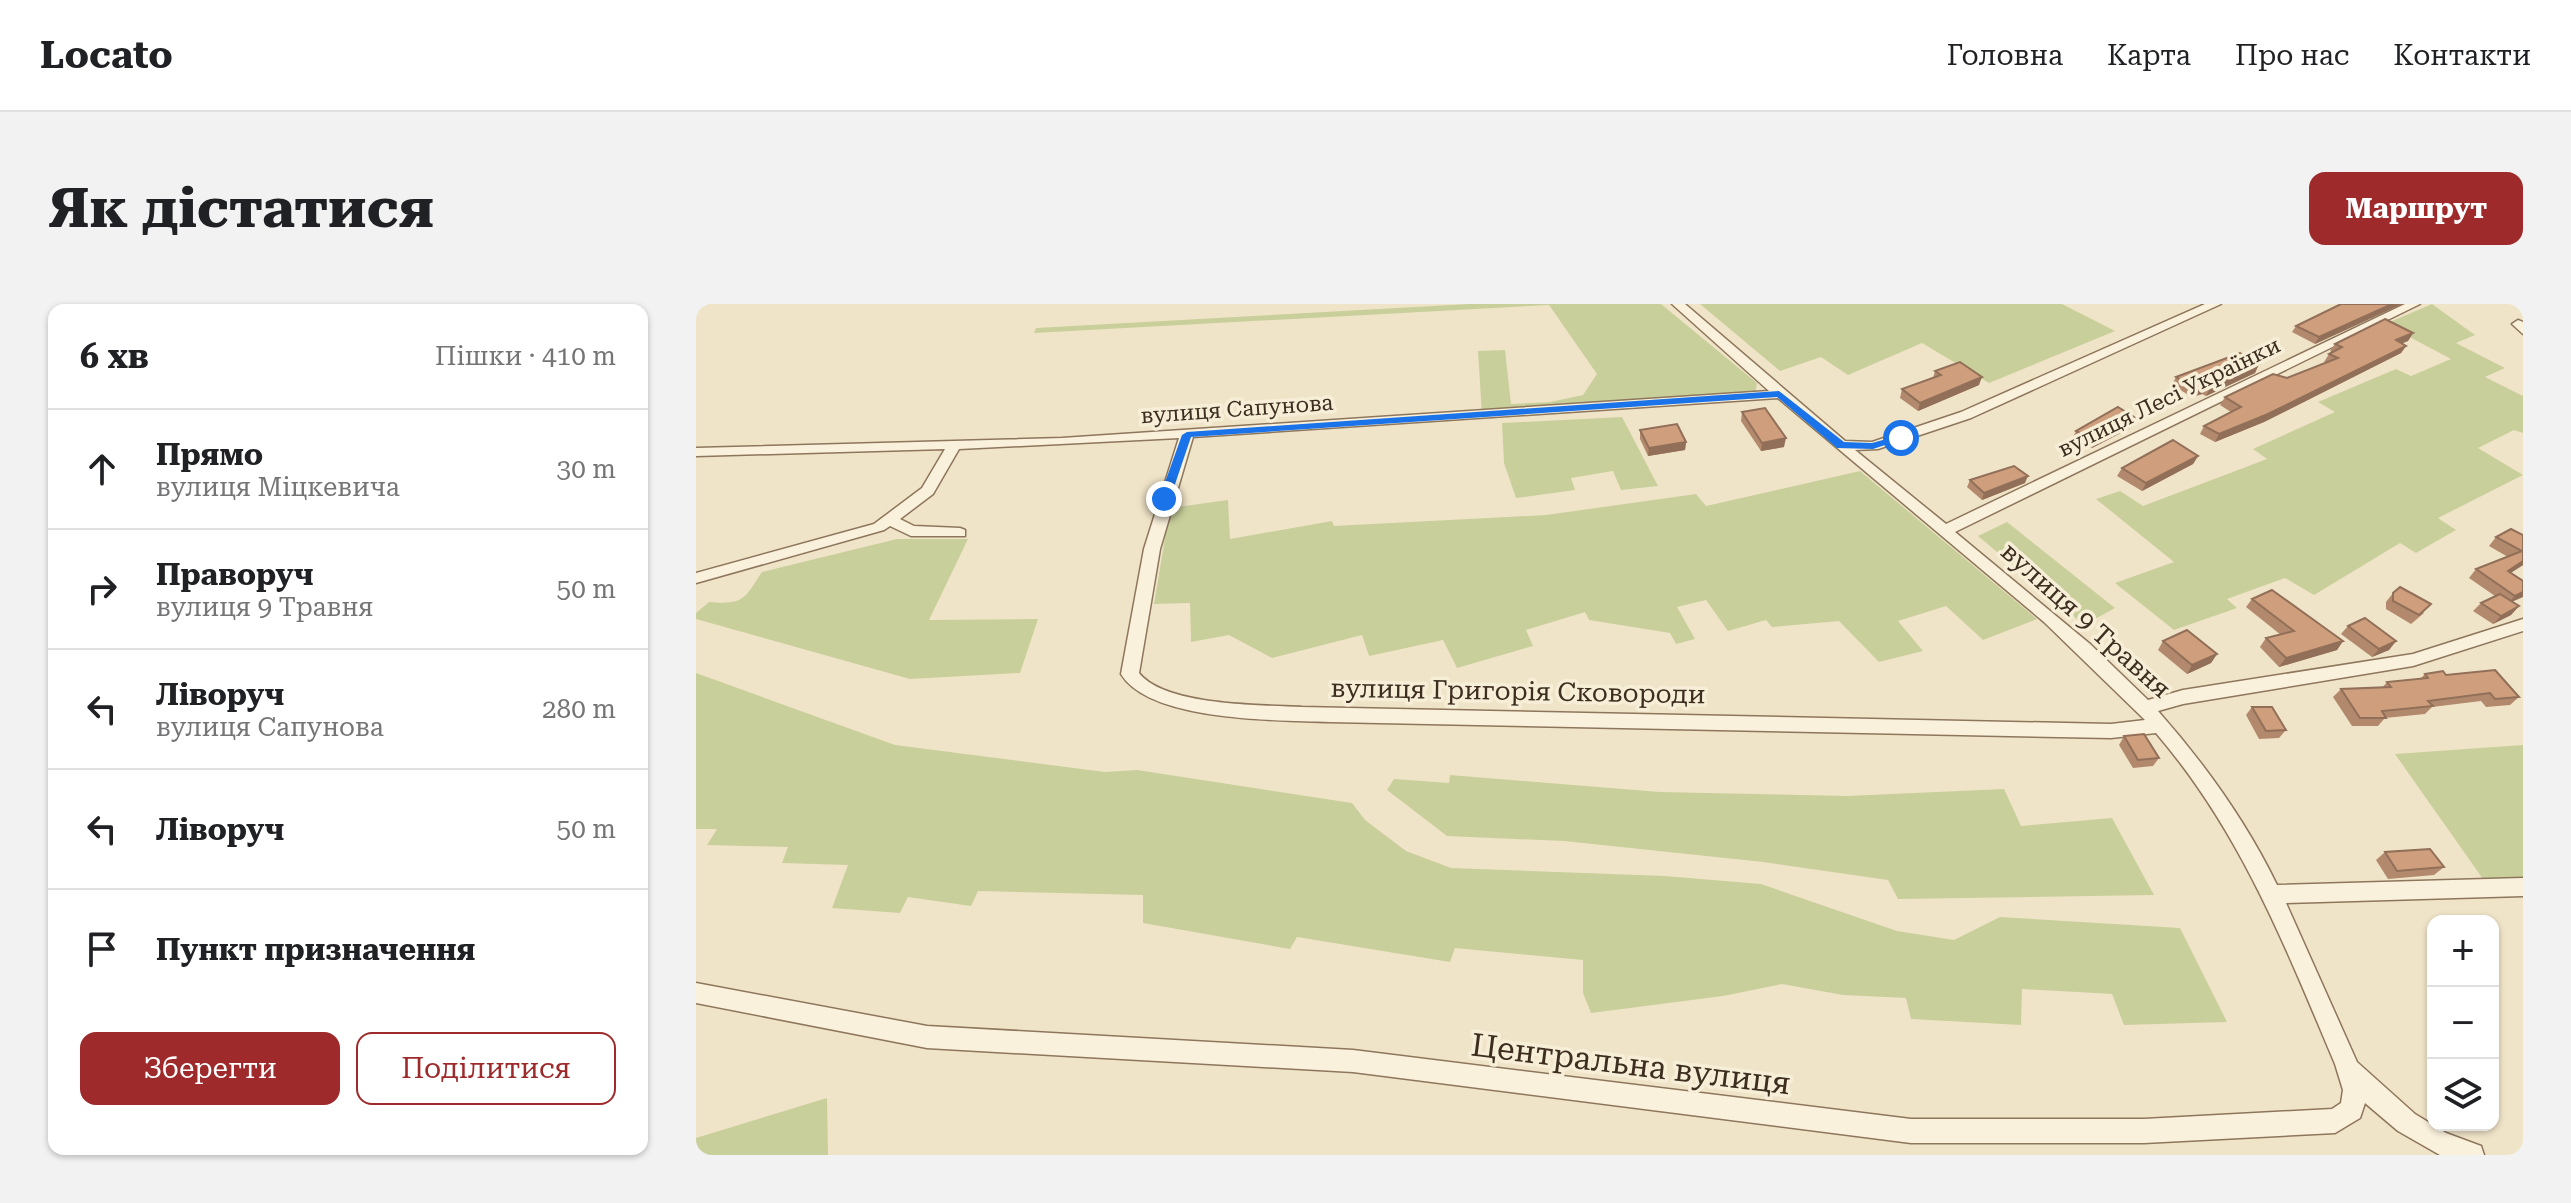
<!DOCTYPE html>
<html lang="uk">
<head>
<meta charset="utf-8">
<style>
  :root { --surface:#fff; --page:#f2f2f2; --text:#202124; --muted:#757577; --line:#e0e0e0; --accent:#9e2a2b }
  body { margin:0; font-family:"Roboto Serif",serif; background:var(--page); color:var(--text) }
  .controls { position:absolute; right:24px; bottom:24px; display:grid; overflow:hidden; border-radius:16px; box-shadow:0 2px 6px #0004 }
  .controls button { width:72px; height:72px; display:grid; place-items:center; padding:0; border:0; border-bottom:2px solid var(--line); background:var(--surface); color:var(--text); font:40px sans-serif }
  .stop { position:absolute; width:24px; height:24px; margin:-18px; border:6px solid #1a73e8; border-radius:50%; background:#fff }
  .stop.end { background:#1a73e8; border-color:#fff; box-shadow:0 2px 8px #0008 }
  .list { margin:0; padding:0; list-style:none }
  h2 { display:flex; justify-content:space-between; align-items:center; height:104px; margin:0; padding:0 32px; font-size:34px }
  h2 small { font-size:26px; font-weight:400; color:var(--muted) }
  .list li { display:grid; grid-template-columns:52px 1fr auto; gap:24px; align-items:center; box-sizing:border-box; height:120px; padding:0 32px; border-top:2px solid var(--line) }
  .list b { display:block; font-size:30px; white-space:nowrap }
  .list p { margin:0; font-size:26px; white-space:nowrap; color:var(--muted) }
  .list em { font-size:26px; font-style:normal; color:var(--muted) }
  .actions { display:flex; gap:16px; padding:24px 32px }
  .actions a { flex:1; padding:18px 0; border:2px solid var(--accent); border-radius:16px; text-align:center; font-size:28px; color:var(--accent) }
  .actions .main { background:var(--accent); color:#fff }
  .icon { flex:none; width:44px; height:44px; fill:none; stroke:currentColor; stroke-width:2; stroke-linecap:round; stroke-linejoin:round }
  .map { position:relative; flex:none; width:1827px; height:851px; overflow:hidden; border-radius:16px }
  header { display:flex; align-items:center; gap:48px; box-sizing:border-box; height:112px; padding:0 40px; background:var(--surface); border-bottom:2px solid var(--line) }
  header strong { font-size:38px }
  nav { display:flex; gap:44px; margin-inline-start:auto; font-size:28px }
  .intro { display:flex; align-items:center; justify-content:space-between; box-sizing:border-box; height:192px; padding:0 48px }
  h1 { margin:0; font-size:56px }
  .button { padding:20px 36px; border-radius:16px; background:var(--accent); color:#fff; font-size:28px; font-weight:700 }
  main { display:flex; gap:48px; padding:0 48px }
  aside { flex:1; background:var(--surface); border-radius:16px; box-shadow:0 2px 6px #0004 }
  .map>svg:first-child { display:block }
  .green { fill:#c9cf9b }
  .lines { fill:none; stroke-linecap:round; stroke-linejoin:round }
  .minor-casing { stroke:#8d765c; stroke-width:3 }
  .minor { fill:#faf1dc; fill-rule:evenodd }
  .wall { fill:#b2896c }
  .shaded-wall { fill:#916f58 }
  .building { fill:#cf9f7d; stroke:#916f58; stroke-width:2 }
  .route { fill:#1a73e8 }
  .labels { text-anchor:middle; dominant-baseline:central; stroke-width:7; stroke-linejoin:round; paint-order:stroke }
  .far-street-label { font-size:22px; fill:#3d2e20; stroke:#f7eed8 }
  .street-label { font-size:26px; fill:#3d2e20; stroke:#f7eed8 }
  .near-street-label { font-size:32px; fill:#3d2e20; stroke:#f7eed8 }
</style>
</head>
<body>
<header>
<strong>Locato</strong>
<nav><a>Головна</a><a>Карта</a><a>Про нас</a><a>Контакти</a></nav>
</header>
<div class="intro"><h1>Як дістатися</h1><a class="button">Маршрут</a></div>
<main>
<aside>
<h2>6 хв<small>Пішки · 410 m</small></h2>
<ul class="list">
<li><svg class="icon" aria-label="ahead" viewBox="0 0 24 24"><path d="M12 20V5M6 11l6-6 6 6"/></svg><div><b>Прямо</b><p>вулиця Міцкевича</p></div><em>30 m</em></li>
<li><svg class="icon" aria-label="right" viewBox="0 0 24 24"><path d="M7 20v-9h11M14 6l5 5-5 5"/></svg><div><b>Праворуч</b><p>вулиця 9 Травня</p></div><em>50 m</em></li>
<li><svg class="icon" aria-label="left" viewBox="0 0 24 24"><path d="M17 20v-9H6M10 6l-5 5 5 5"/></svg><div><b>Ліворуч</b><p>вулиця Сапунова</p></div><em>280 m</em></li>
<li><svg class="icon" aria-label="left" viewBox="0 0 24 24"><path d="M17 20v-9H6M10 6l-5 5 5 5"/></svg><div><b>Ліворуч</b></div><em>50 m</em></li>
<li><svg class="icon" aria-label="arrive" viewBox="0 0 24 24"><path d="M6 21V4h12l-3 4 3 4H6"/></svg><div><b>Пункт призначення</b></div></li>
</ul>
<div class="actions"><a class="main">Зберегти</a><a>Поділитися</a></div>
</aside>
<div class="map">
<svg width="1827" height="851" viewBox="0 0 1827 851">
  <rect width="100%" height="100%" fill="#f0e4c8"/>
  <g class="green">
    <polygon points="773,0 965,0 1061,79 1059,92 786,111 782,47 809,46 815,100 854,98 887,91 901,70 853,1 338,29 340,24"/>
    <polygon points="1004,0 1366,0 1419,27 1293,79 1226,39 1152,71 1125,53 1084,67"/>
    <polygon points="1736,0 1779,31 1760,39 1809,64 1789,73 1827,92 1827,129 1818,126 1782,144 1827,171 1742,214 1760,226 1720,249 1704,239 1618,291 1589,274 1531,295 1541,304 1478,326 1419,279 1478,258 1400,195 1424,187 1447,202 1571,155 1557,145 1639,108 1622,98 1700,65 1715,72 1755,55 1689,20"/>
    <polygon points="926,113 962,182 925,186 917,167 875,174 879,186 820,194 808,159 806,119"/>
    <polygon points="1164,167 1341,315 1287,336 1250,302 1202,317 1227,347 1183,358 1143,317 1076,323 1070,316 1032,327 1010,296 981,303 999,335 980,340 974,329 893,316 889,308 830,326 837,342 761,364 747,336 673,352 666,331 576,354 533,331 495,338 494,299 458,300 474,204 532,196 534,235 636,217 638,222 850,211 1000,190 1010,202"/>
    <polygon points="1311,218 1419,304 1388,321 1282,232"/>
    <path d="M 201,235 L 272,235 L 233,316 L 342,315 L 324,369 L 214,375 L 0,315 L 0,309 L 13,298 C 48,301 48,295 66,268 Z"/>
    <polygon points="0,369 199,441 409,468 441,466 656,499 669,516 710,547 755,564 969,572 1065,580 1201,627 1258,636 1304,613 1484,624 1531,718 1428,721 1416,690 1326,685 1325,721 1215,715 1210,694 1147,691 1086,680 1027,692 895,709 887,689 887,656 759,644 754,658 601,633 594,645 447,619 447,591 282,587 275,602 212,593 204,609 136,604 152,561 86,559 92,543 11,541 21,525 0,525"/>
    <polygon points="1827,441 1827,575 1787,575 1699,450"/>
    <polygon points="754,471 964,488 1151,492 1308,485 1325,522 1416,514 1458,591 1202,595 1192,576 1067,558 868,537 751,532 691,486 698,475 753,479"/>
    <polygon points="131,794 132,851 0,851 0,834"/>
  </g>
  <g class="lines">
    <defs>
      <g id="minor">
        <path d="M 976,0 L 989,0 L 1149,137 L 1176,138 L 1265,108 L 1509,0 L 1525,0 L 1275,114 L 1182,145 L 1159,146 L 1250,220 L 1709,0 L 1724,0 L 1259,228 L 1394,340 L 1452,396 L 1487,386 L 1717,350 L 1827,315 L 1827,327 L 1717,362 L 1487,400 L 1462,407 C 1508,459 1550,517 1581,581 L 1827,574 L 1827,592 L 1590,599 L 1661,758 L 1719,810 L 1750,829 L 1785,842 L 1788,851 L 1744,851 L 1702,827 L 1669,799 L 1664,814 L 1639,829 L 1448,839 L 1215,839 L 657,768 L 231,744 L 0,699 L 0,679 L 231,722 L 657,746 L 1215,815 L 1448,815 L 1636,805 L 1645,799 L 1647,786 L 1639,760 C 1589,642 1545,528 1460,429 L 1415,434 L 634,418 C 583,416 454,418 425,370 L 448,245 L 483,134 L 263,145 L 237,190 L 204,215 L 218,222 L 264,224 L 269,226 L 269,232 L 215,232 L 194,222 L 188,226 L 0,279 L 0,269 L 178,220 L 226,184 L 249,145 L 0,152 L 0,144 L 366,134 L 1073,87 ZM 1082,94 L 1348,318 L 1449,416 L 1415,420 L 606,403 C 566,401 469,402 443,369 L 464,245 L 497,133 Z"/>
        <polygon points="1822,16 1827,18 1827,30 1816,20"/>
      </g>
    </defs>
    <use href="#minor" class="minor-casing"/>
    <use href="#minor" class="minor"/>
  </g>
  <g class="wall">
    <polygon points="1645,0 1706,0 1619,40 1596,28 1600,22"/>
    <polygon points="1717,29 1712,37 1706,39 1710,42 1705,49 1568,118 1519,138 1504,130 1508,122 1535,108 1524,101 1529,93 1591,74 1630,59 1628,58 1633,50 1636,48 1634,47 1639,40"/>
    <polygon points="1563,60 1559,69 1510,92 1506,90 1496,93 1476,81 1480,73"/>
    <polygon points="1239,67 1283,81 1222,107 1204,94 1206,85 1237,74"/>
    <polygon points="1046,108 1088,143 1065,147 1045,117"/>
    <polygon points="1438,122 1396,144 1377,133 1380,127"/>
    <polygon points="944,126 990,138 989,146 952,152 944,135"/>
    <polygon points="1502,152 1497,160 1446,187 1421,172 1426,164"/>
    <polygon points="1274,176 1329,179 1286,196 1271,183"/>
    <polygon points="1827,231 1827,261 1814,269 1827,277 1816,298 1823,302 1815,311 1797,320 1777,307 1785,299 1799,292 1773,274 1780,265 1812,253 1793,242 1800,233"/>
    <polygon points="1697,289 1728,309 1715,320 1690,305 1690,298"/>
    <polygon points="1556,295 1647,337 1641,346 1583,363 1564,343 1570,334 1585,331 1550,303"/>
    <polygon points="1652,322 1700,337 1693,346 1676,353 1645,330"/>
    <polygon points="1467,337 1521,350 1515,359 1491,370 1462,346"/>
    <polygon points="1729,370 1750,371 1823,393 1814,401 1790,403 1785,397 1736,403 1729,410 1689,414 1682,422 1656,422 1637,393 1645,385 1686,384 1691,378 1724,375"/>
    <polygon points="1556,403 1590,426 1583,434 1563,435 1550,411"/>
    <polygon points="1428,432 1463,454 1457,462 1437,464 1423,441"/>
    <polygon points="1689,548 1748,563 1738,571 1692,575 1680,556"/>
  </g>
  <g class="shaded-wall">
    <polygon points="1696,0 1706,0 1619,40 1623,33"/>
    <polygon points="1717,29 1712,37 1695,44 1700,36"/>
    <polygon points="1710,42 1705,49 1568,118 1519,138 1523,130"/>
    <polygon points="1563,60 1559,69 1510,92 1514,84"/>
    <polygon points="1286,73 1283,81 1222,107 1224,99"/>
    <polygon points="1510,81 1506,90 1496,93 1500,85"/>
    <polygon points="1441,115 1438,122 1396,144 1399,137"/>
    <polygon points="1090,134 1088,143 1065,147 1066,139"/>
    <polygon points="990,138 989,146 952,152 953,144"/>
    <polygon points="1502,152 1497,160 1446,187 1450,179"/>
    <polygon points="1332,172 1329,179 1286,196 1288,189"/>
    <polygon points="1827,257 1827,261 1804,276 1812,267"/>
    <polygon points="1827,288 1827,293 1811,300 1819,292"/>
    <polygon points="1823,302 1815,311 1797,320 1805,312"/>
    <polygon points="1647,337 1641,346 1583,363 1590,354"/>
    <polygon points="1700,337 1693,346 1676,353 1683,345"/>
    <polygon points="1521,350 1515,359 1491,370 1496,361"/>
  </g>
  <g class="building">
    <polygon points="1645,0 1696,0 1623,33 1600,22"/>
    <polygon points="1689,15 1717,29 1700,36 1710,42 1572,110 1523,130 1508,122 1545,103 1529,93 1577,70 1591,74 1642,54 1633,50 1646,43 1639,40"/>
    <polygon points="1544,49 1563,60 1514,84 1510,81 1500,85 1480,73"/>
    <polygon points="1264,58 1286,73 1224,99 1206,85 1245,71 1239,67"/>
    <polygon points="1422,103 1441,115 1399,137 1380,127"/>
    <polygon points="1069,104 1090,134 1066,139 1046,108"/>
    <polygon points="981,120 990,138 953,144 944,126"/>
    <polygon points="1477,136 1502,152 1450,179 1426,164"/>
    <polygon points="1318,162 1332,172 1288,189 1274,176"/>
    <polygon points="1815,225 1827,231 1827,257 1812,267 1827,277 1827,288 1819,292 1780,265 1826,247 1800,233"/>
    <polygon points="1704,283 1735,300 1723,311 1697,297 1697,289"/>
    <polygon points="1576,286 1647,337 1590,354 1570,334 1598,327 1556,295"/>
    <polygon points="1804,290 1823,302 1805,312 1785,299"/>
    <polygon points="1669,314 1700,337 1683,345 1652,322"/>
    <polygon points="1491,326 1521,350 1496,361 1467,337"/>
    <polygon points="1799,366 1823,393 1799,395 1794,389 1732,397 1737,402 1686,407 1690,414 1664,414 1645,385 1695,383 1691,378 1732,374 1729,370 1747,367 1750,371"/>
    <polygon points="1556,403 1576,403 1590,426 1570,427"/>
    <polygon points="1448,430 1463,454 1442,456 1428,432"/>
    <polygon points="1734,545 1748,563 1701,567 1689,548"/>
  </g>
  <polygon class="route" points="1083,87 1148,138 1176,139 1205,131 1210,134 1177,145 1141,144 1081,93 495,133 474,195 468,199 463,195 486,131 491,128"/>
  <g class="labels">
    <g class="far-street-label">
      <text transform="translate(1473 93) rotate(-26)">вулиця Лесі Українки</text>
      <text transform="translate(541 105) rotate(-4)">вулиця Сапунова</text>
    </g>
    <g class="street-label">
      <text transform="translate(1390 316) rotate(42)">вулиця 9 Травня</text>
      <text transform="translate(822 387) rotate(1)">вулиця Григорія Сковороди</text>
    </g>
    <g class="near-street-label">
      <text transform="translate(935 760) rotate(7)">Центральна вулиця</text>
    </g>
  </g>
</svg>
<div class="controls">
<button>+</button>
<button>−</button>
<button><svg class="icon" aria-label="layers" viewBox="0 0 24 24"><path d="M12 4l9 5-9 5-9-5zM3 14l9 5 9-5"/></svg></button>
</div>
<div class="stop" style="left:1205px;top:134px"></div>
<div class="stop end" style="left:468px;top:195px"></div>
</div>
</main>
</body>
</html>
